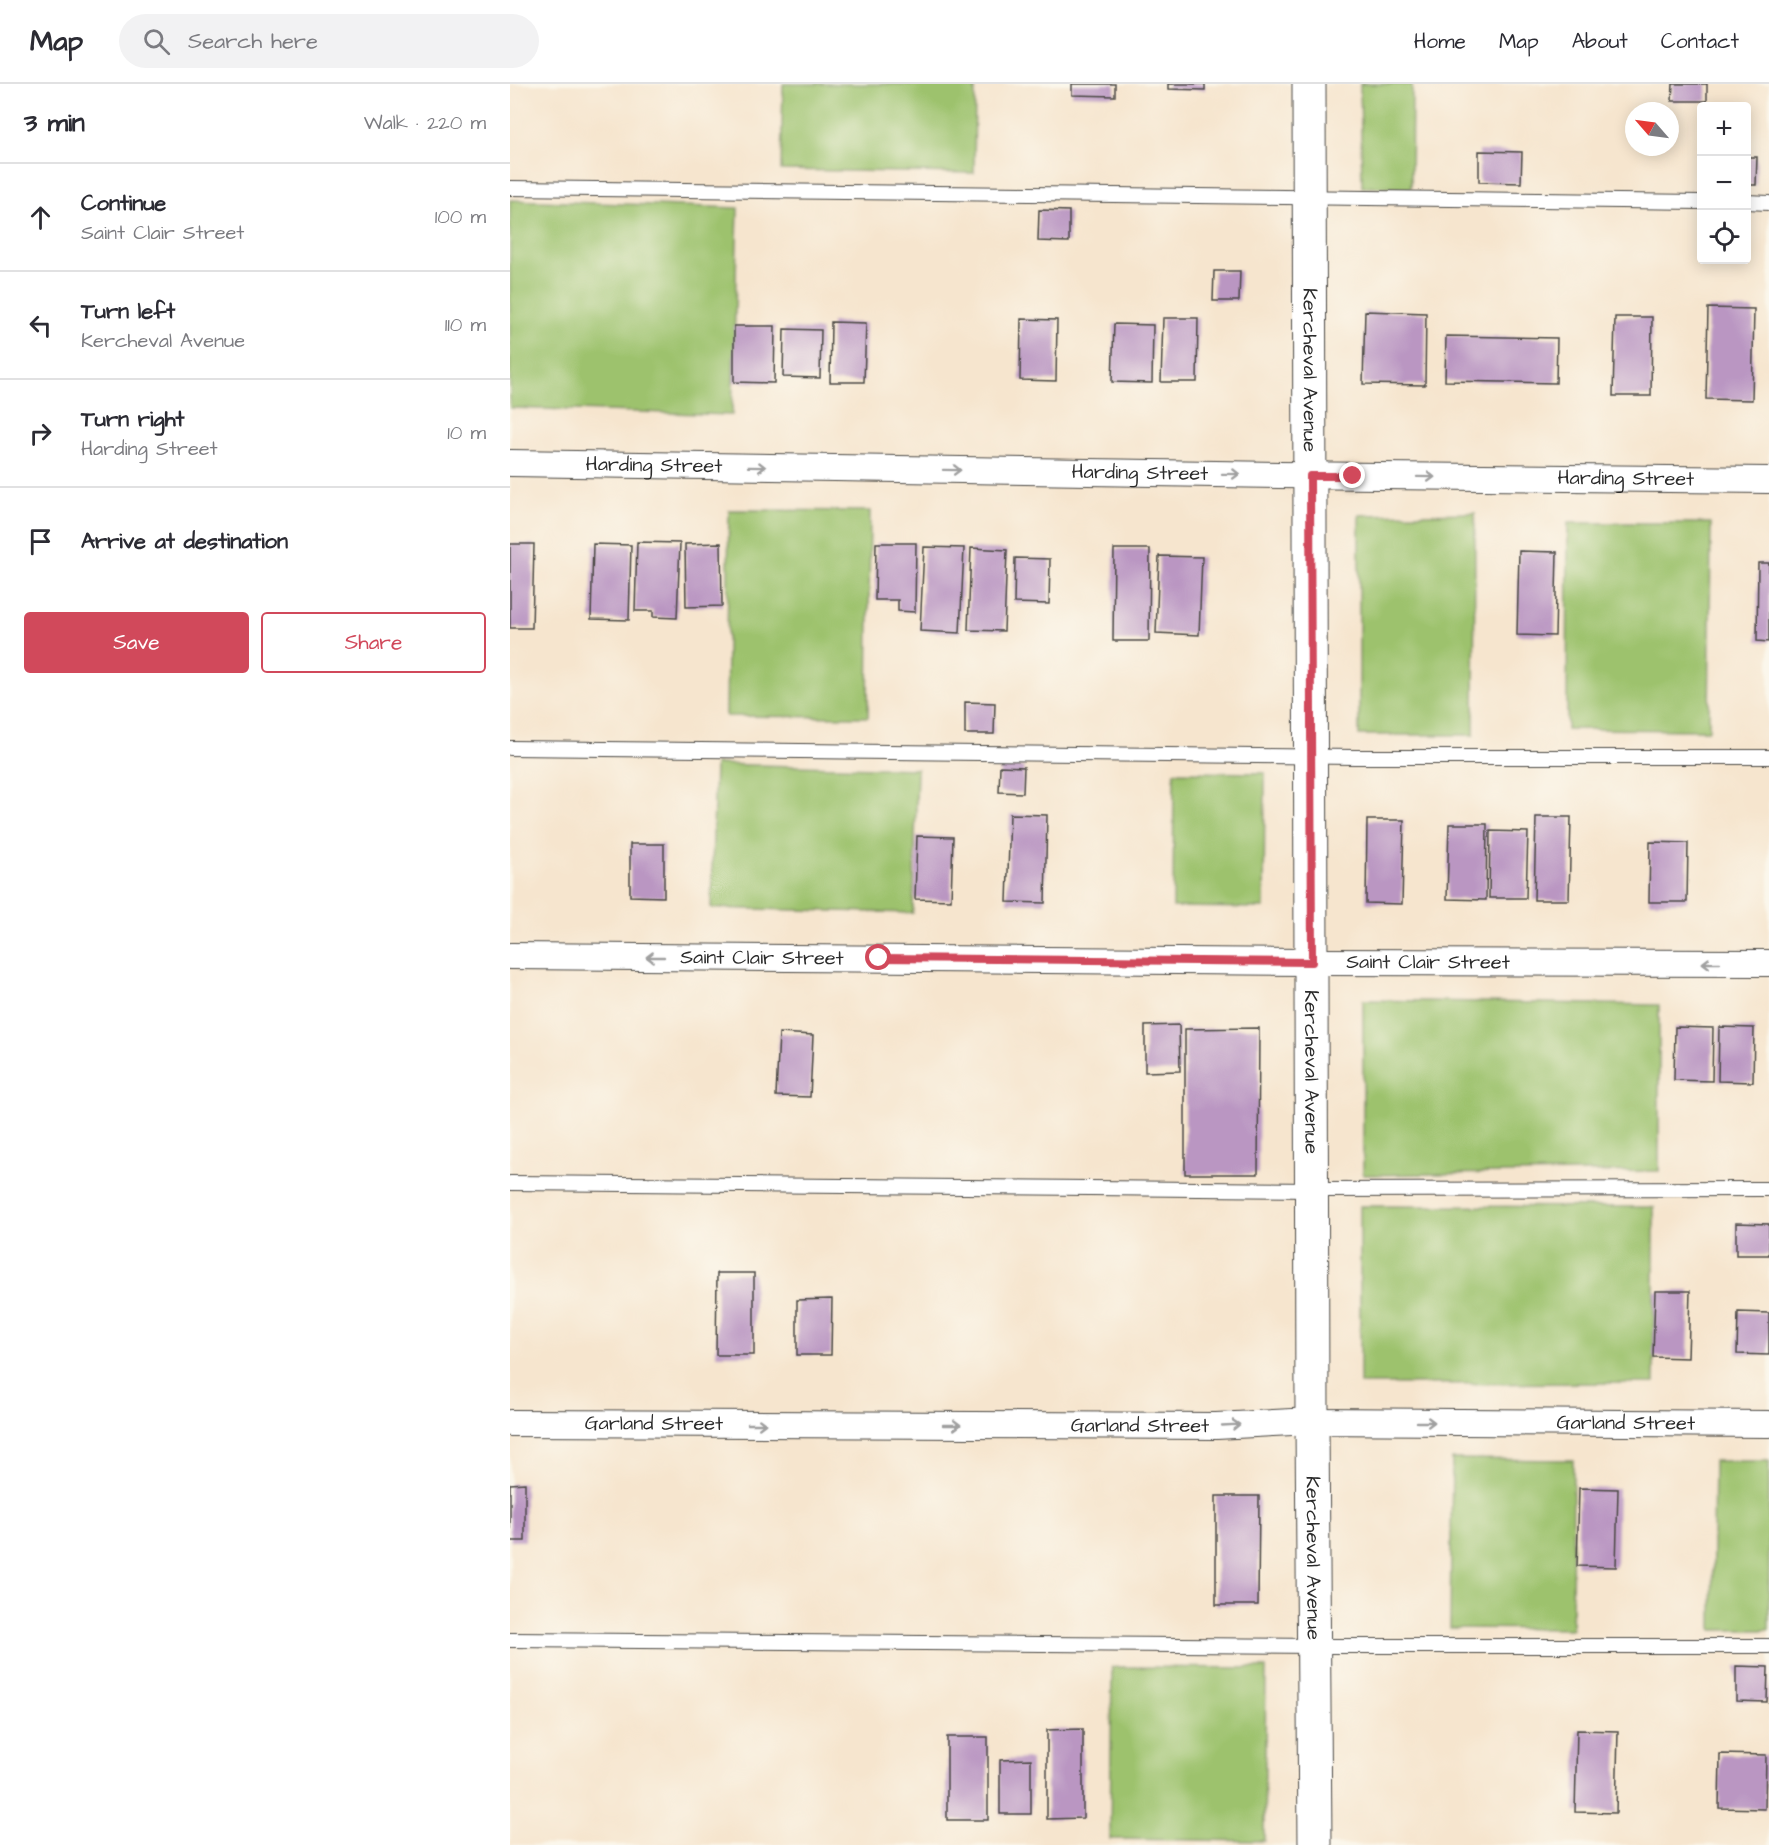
<!DOCTYPE html>
<html lang="en">
<head>
<meta charset="utf-8">
<style>
  :root { --surface:#fff; --page:#f2f2f3; --text:#2b2b33; --muted:#7c7c81; --line:#e1e1e2; --accent:#d1495b }
  body { margin:0; font-family:"Architects Daughter",sans-serif; background:var(--page); color:var(--text) }
  .controls { position:absolute; right:18px; top:18px; display:grid; overflow:hidden; border-radius:6px; box-shadow:0 3px 15px #0003 }
  .controls button { width:54px; height:54px; display:grid; place-items:center; padding:0; border:0; border-bottom:2px solid var(--line); background:var(--surface); color:var(--text); font:30px sans-serif }
  .compass { position:absolute; left:1115px; top:18px; width:54px; height:54px; border-radius:50%; background:var(--surface); box-shadow:0 3px 15px #0003; rotate:298deg }
  .stop { position:absolute; width:18px; height:18px; margin:-14px; border:4px solid #d1495b; border-radius:50%; background:#fff }
  .stop.end { background:#d1495b; border-color:#fff; box-shadow:0 2px 6px #0008 }
  .list { margin:0; padding:0; list-style:none }
  h2 { display:flex; justify-content:space-between; align-items:center; height:78px; margin:0; padding:0 24px; font-size:26px }
  h2 small { font-size:20px; font-weight:400; color:var(--muted) }
  .list li { display:grid; grid-template-columns:39px 1fr auto; gap:18px; align-items:center; box-sizing:border-box; height:108px; padding:0 24px; border-top:2px solid var(--line) }
  .list b { display:block; font-size:22px; white-space:nowrap }
  .list p { margin:0; font-size:20px; white-space:nowrap; color:var(--muted) }
  .list em { font-size:20px; font-style:normal; color:var(--muted) }
  .actions { display:flex; gap:12px; padding:18px 24px }
  .actions a { flex:1; padding:14px 0; border:2px solid var(--accent); border-radius:6px; text-align:center; font-size:21px; color:var(--accent) }
  .actions .main { background:var(--accent); color:#fff }
  .icon { flex:none; width:33px; height:33px; fill:none; stroke:currentColor; stroke-width:2; stroke-linecap:round; stroke-linejoin:round }
  .map { position:relative; flex:none; width:1259px; height:1761px; overflow:hidden }
  header { display:flex; align-items:center; gap:36px; box-sizing:border-box; height:84px; padding:0 30px; background:var(--surface); border-bottom:2px solid var(--line) }
  header strong { font-size:28px }
  nav { display:flex; gap:33px; margin-inline-start:auto; font-size:21px }
  .search { width:420px; height:54px; background:var(--page); display:flex; align-items:center; gap:15px; box-sizing:border-box; padding:0 21px; border-radius:33px; color:var(--muted); font-size:22px }
  main { display:flex }
  aside { flex:1; background:var(--surface) }
  .map>svg:first-child { display:block }
  .green { fill:#9dc26d; stroke:#64764c; stroke-width:1.5 }
  .building { fill:#ba96c2 }
  .lines { fill:none; stroke-linecap:round; stroke-linejoin:round }
  .service-casing { stroke:#494743; stroke-width:16 }
  .minor-casing { stroke:#494743; stroke-width:28 }
  .tertiary-casing { stroke:#494743; stroke-width:35 }
  .service { stroke:#fff; stroke-width:14 }
  .minor { stroke:#fff; stroke-width:26 }
  .tertiary { stroke:#fff; stroke-width:33 }
  .oneway { stroke:#a0a0a0 }
  .route { stroke:#d1495b; stroke-width:8 }
  .labels { text-anchor:middle; dominant-baseline:central; stroke-width:5; stroke-linejoin:round; paint-order:stroke }
  .street-label { font-size:20px; fill:#2b2b2b; stroke:#fbf7ec }
</style>
</head>
<body>
<header>
<strong>Map</strong>
<div class="search"><svg class="icon" aria-label="search" viewBox="0 0 24 24"><circle cx="10" cy="10" r="6"/><path d="M15 15l6 6"/></svg>Search here</div>
<nav><a>Home</a><a>Map</a><a>About</a><a>Contact</a></nav>
</header>
<main>
<aside>
<h2>3 min<small>Walk · 220 m</small></h2>
<ul class="list">
<li><svg class="icon" aria-label="ahead" viewBox="0 0 24 24"><path d="M12 20V5M6 11l6-6 6 6"/></svg><div><b>Continue</b><p>Saint Clair Street</p></div><em>100 m</em></li>
<li><svg class="icon" aria-label="left" viewBox="0 0 24 24"><path d="M17 20v-9H6M10 6l-5 5 5 5"/></svg><div><b>Turn left</b><p>Kercheval Avenue</p></div><em>110 m</em></li>
<li><svg class="icon" aria-label="right" viewBox="0 0 24 24"><path d="M7 20v-9h11M14 6l5 5-5 5"/></svg><div><b>Turn right</b><p>Harding Street</p></div><em>10 m</em></li>
<li><svg class="icon" aria-label="arrive" viewBox="0 0 24 24"><path d="M6 21V4h12l-3 4 3 4H6"/></svg><div><b>Arrive at destination</b></div></li>
</ul>
<div class="actions"><a class="main">Save</a><a>Share</a></div>
</aside>
<div class="map">
<svg width="1259" height="1761" viewBox="0 0 1259 1761">
  <rect width="100%" height="100%" fill="#fbf7ec"/>
  <filter id="ink" filterUnits="userSpaceOnUse"><feTurbulence type="fractalNoise" baseFrequency=".0167" numOctaves="2"/><feDisplacementMap in="SourceGraphic" scale="12" xChannelSelector="R" yChannelSelector="G"/><feConvolveMatrix kernelMatrix="1 2 1 2 8 2 1 2 1" color-interpolation-filters="sRGB"/></filter>
  <filter id="wash" filterUnits="userSpaceOnUse"><feTurbulence type="fractalNoise" baseFrequency=".008" numOctaves="4" result="noise"/><feDisplacementMap in="SourceGraphic" scale="24" xChannelSelector="R" yChannelSelector="G"/><feGaussianBlur stdDeviation="1.35" result="paint"/><feColorMatrix in="noise" values="0 0 0 0 0 0 0 0 0 0 0 0 0 0 0 0 0 1.4 0 .05"/><feComposite in="paint" operator="in"/></filter>
  <g filter="url(#wash)">
    <rect width="100%" height="100%" fill="#f6e5ce"/>
    <g class="green">
      <polygon points="273,0 465,0 464,89 271,86"/>
      <polygon points="850,0 902,0 901,104 852,103"/>
      <polygon points="0,116 228,124 222,331 0,324"/>
      <polygon points="219,426 360,427 358,633 216,632"/>
      <polygon points="965,429 964,651 849,651 849,431"/>
      <polygon points="1058,439 1201,439 1199,646 1057,645"/>
      <polygon points="205,680 407,685 403,829 201,824"/>
      <polygon points="664,688 755,689 754,824 663,823"/>
      <polygon points="853,916 1149,921 1149,1087 853,1091"/>
      <polygon points="850,1122 1144,1123 1144,1299 850,1300"/>
      <polygon points="942,1375 1063,1376 1062,1545 940,1544"/>
      <polygon points="1204,1377 1259,1377 1259,1546 1202,1546"/>
      <polygon points="602,1583 756,1584 754,1757 600,1755"/>
    </g>
    <g id="blocks">
      <g class="building">
        <polygon points="562,0 605,0 605,12 562,11"/>
        <polygon points="658,0 695,0 695,6 658,5"/>
        <polygon points="1163,0 1197,0 1197,17 1162,17"/>
        <polygon points="969,67 1012,68 1011,99 969,98"/>
        <polygon points="1236,73 1247,73 1246,101 1236,101"/>
        <polygon points="529,126 559,127 559,158 528,157"/>
        <polygon points="704,187 730,187 729,217 703,217"/>
        <polygon points="1198,224 1244,225 1242,316 1196,315"/>
        <polygon points="855,227 916,229 915,301 853,300"/>
        <polygon points="1105,233 1142,233 1141,312 1103,312"/>
        <polygon points="653,234 688,234 687,298 651,298"/>
        <polygon points="511,235 547,236 546,297 510,296"/>
        <polygon points="321,238 356,239 354,298 320,298"/>
        <polygon points="604,240 643,241 642,299 602,298"/>
        <polygon points="224,242 265,242 264,299 224,298"/>
        <polygon points="274,245 311,246 310,294 273,293"/>
        <polygon points="936,252 1047,254 1046,299 935,297"/>
        <polygon points="127,458 170,459 167,534 143,533 143,527 125,527"/>
        <polygon points="211,459 212,522 176,523 175,460"/>
        <polygon points="366,459 406,459 405,528 388,527 388,516 365,516"/>
        <polygon points="0,460 24,460 22,544 0,544"/>
        <polygon points="83,460 121,461 119,536 81,535"/>
        <polygon points="414,463 454,464 450,549 410,547"/>
        <polygon points="461,464 497,466 494,547 458,546"/>
        <polygon points="604,465 640,465 639,557 603,557"/>
        <polygon points="1009,467 1047,468 1045,552 1007,551"/>
        <polygon points="649,472 692,473 689,551 646,549"/>
        <polygon points="505,474 540,475 539,520 504,519"/>
        <polygon points="1248,479 1259,479 1259,558 1247,557"/>
        <polygon points="455,618 485,619 484,650 455,650"/>
        <polygon points="490,682 514,683 513,709 489,708"/>
        <polygon points="500,730 537,731 535,819 497,818"/>
        <polygon points="1026,733 1061,733 1059,816 1024,816"/>
        <polygon points="857,736 894,736 892,820 856,819"/>
        <polygon points="939,740 977,740 976,816 937,815"/>
        <polygon points="980,747 1018,748 1016,814 979,814"/>
        <polygon points="407,752 443,753 441,816 405,815"/>
        <polygon points="1140,758 1178,759 1177,818 1139,818"/>
        <polygon points="120,760 154,760 154,813 120,812"/>
        <polygon points="669,941 670,987 635,988 635,942"/>
        <polygon points="1165,943 1203,944 1202,997 1164,996"/>
        <polygon points="1209,943 1244,944 1243,998 1208,997"/>
        <polygon points="749,944 748,1090 675,1090 675,945"/>
        <polygon points="269,949 303,951 300,1013 266,1012"/>
        <polygon points="1226,1139 1259,1140 1259,1171 1226,1171"/>
        <polygon points="207,1189 244,1189 244,1271 206,1271"/>
        <polygon points="1145,1207 1180,1207 1178,1274 1143,1273"/>
        <polygon points="322,1215 321,1271 287,1271 287,1216"/>
        <polygon points="1228,1228 1259,1229 1259,1271 1227,1270"/>
        <polygon points="15,1399 15,1457 0,1457 0,1400"/>
        <polygon points="1069,1404 1108,1405 1106,1483 1067,1482"/>
        <polygon points="706,1412 749,1412 748,1521 706,1521"/>
        <polygon points="1226,1582 1258,1583 1257,1618 1226,1617"/>
        <polygon points="573,1645 573,1734 537,1735 537,1646"/>
        <polygon points="1067,1646 1108,1647 1106,1729 1065,1728"/>
        <rect x="437" y="1653" width="41" height="83"/>
        <polygon points="1210,1670 1256,1671 1255,1725 1209,1724"/>
        <polygon points="521,1675 521,1730 490,1730 490,1676"/>
      </g>
    </g>
  </g>
  <g filter="url(#ink)">
    <use href="#blocks" fill-opacity="0" stroke="#494743" stroke-width="1.5"/>
    <g class="lines">
      <defs>
        <g id="service">
          <polyline points="0,104 1192,118"/>
          <polyline points="1236,118 1259,119"/>
          <polyline points="0,664 846,673 1259,673"/>
          <polyline points="0,1099 803,1106 1259,1105"/>
          <polyline points="0,1556 804,1562 1259,1562"/>
        </g>
        <g id="minor">
          <path id="s1" d="M 0,379 L 769,391 L 1259,396"/>
          <path id="s2" d="M 0,872 L 802,878 L 1259,879"/>
          <path id="s3" d="M 0,1339 L 706,1342 L 802,1337 L 1259,1340"/>
        </g>
        <g id="tertiary">
          <path id="s4" d="M 799,0 L 802,1337 L 805,1761"/>
        </g>
      </defs>
      <use href="#service" class="service-casing"/>
      <use href="#minor" class="minor-casing"/>
      <use href="#tertiary" class="tertiary-casing"/>
      <use href="#service" class="service"/>
      <use href="#minor" class="minor"/>
      <use href="#tertiary" class="tertiary"/>
    </g>
    <defs><path id="oneway-shaft" d="M-6 0H5M1.5-3L5.5 0L1.5 3" fill="none" stroke-width="1.6" stroke-linecap="round" stroke-linejoin="round" transform="scale(1.5)"/></defs>
    <g class="oneway">
      <use href="#oneway-shaft" transform="translate(247 383) rotate(1)"/>
      <use href="#oneway-shaft" transform="translate(442 386) rotate(1)"/>
      <use href="#oneway-shaft" transform="translate(721 390) rotate(1)"/>
      <use href="#oneway-shaft" transform="translate(916 393) rotate(1)"/>
      <use href="#oneway-shaft" transform="translate(145 873) rotate(-180)"/>
      <use href="#oneway-shaft" transform="translate(1201 879) rotate(-180)"/>
      <use href="#oneway-shaft" transform="translate(916 1338)"/>
      <use href="#oneway-shaft" transform="translate(247 1340)"/>
      <use href="#oneway-shaft" transform="translate(442 1341)"/>
      <use href="#oneway-shaft" transform="translate(721 1341) rotate(-3)"/>
    </g>
  </g>
  <g class="lines" filter="url(#ink)">
    <polyline class="route" points="369,874 802,878 800,392 843,392"/>
  </g>
  <g class="labels">
    <g class="street-label">
      <text stroke="none"><textPath href="#s4" startOffset="286">Kercheval Avenue</textPath></text>
      <text stroke="none"><textPath href="#s1" startOffset="144">Harding Street</textPath></text>
      <text stroke="none"><textPath href="#s1" startOffset="630">Harding Street</textPath></text>
      <text stroke="none"><textPath href="#s1" startOffset="1116">Harding Street</textPath></text>
      <text stroke="none"><textPath href="#s2" startOffset="252">Saint Clair Street</textPath></text>
      <text stroke="none"><textPath href="#s2" startOffset="918">Saint Clair Street</textPath></text>
      <text stroke="none"><textPath href="#s4" startOffset="988">Kercheval Avenue</textPath></text>
      <text stroke="none"><textPath href="#s3" startOffset="1116">Garland Street</textPath></text>
      <text stroke="none"><textPath href="#s3" startOffset="144">Garland Street</textPath></text>
      <text stroke="none"><textPath href="#s3" startOffset="630">Garland Street</textPath></text>
      <text stroke="none"><textPath href="#s4" startOffset="1474">Kercheval Avenue</textPath></text>
    </g>
  </g>
</svg>
<div class="controls">
<button>+</button>
<button>−</button>
<button><svg class="icon" aria-label="locate" viewBox="0 0 24 24"><circle cx="12" cy="12" r="6"/><path d="M12 2v4M12 18v4M2 12h4M18 12h4"/></svg></button>
</div>
<svg class="compass" viewBox="-18 -18 36 36"><path d="M0-13l5 13h-10z" fill="#e53935"/><path d="M0 13l5-13h-10z" fill="#7c7c81"/></svg>
<div class="stop" style="left:369px;top:874px"></div>
<div class="stop end" style="left:843px;top:392px"></div>
</div>
</main>
</body>
</html>
